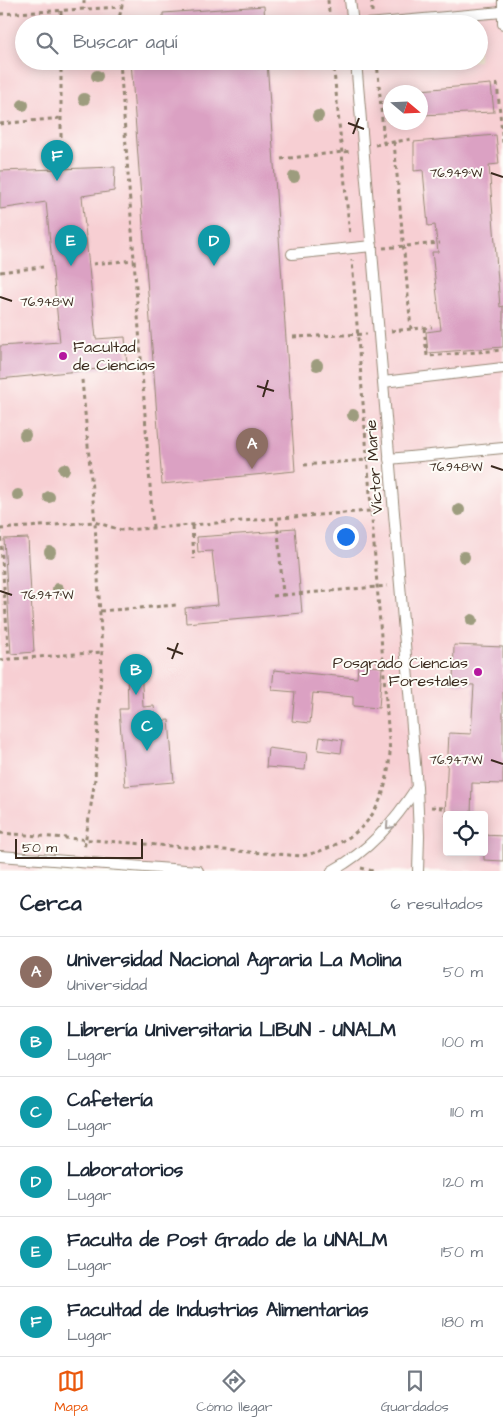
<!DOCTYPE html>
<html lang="es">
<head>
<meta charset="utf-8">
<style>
  :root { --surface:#fff; --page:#f2f2f3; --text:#1f2937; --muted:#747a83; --line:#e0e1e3; --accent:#ea580c }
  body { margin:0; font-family:"Architects Daughter",sans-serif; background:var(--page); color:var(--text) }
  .controls { position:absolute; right:15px; bottom:15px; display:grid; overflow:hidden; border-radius:5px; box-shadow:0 2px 12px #0003 }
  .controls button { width:45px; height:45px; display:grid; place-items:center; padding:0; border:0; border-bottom:1px solid var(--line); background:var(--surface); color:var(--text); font:25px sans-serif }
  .compass { position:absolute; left:383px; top:85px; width:45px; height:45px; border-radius:50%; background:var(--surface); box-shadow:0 2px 12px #0003; rotate:109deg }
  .scale { position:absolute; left:15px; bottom:12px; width:128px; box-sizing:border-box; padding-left:5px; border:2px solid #3b2a1e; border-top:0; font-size:14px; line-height:18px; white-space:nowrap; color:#3b2a1e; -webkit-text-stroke:4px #fdfcf7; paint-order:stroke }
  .you { position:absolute; left:345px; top:536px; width:18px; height:18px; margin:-12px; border:4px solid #fff; border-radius:50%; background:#1a73e8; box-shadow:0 0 0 8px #1a73e833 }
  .badge { display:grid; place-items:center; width:32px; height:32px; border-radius:50%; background:var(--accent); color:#fff; font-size:16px; font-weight:700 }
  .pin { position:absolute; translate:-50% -41px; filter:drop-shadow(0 1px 2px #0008) }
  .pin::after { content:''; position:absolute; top:26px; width:18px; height:15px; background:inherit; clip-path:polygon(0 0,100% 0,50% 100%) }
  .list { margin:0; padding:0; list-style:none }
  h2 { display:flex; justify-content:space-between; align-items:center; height:65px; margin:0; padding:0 20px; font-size:21px }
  h2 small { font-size:16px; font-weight:400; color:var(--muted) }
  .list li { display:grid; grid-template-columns:32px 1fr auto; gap:15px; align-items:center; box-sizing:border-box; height:70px; padding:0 20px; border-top:1px solid var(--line) }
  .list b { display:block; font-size:19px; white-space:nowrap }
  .list p { margin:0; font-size:16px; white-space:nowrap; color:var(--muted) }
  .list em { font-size:16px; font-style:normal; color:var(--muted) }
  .icon { flex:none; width:28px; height:28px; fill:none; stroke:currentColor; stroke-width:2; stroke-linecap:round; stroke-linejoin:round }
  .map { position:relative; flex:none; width:503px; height:871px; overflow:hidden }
  .search { position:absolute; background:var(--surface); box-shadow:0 2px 12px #0003; left:15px; right:15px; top:15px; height:55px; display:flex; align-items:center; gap:12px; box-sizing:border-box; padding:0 18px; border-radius:28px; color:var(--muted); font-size:19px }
  .sheet { height:485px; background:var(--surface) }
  nav { display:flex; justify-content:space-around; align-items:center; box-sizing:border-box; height:70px; border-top:1px solid var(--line); background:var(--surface); font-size:14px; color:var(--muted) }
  nav a { display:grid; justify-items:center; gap:2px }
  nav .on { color:var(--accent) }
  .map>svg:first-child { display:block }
  .built { fill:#f7cfd3; fill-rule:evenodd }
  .building { fill:#dba1c3 }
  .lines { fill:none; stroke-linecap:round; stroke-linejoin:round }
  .service-casing { stroke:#968875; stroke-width:12 }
  .path { stroke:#968875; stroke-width:3; stroke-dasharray:4 4; stroke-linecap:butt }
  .service { stroke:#fff; stroke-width:10 }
  .tree { fill:#9d9c7e }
  .oneway { stroke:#a79f9a }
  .ticks { fill:none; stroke:#3b2a1e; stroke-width:2 }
  .poi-dot { fill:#b5179e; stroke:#fdfcf7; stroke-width:2 }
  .labels { text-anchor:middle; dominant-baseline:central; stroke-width:4; stroke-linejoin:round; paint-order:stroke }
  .poi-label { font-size:16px; fill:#3b2a1e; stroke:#fdfcf7; text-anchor:start }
  .street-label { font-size:16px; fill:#3b2a1e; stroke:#fdfcf7 }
  .ticks-label { font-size:12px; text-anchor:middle; fill:#3b2a1e; stroke:#fdfcf7; stroke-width:4; stroke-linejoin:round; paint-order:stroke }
</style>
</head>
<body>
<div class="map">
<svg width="503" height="871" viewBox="0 0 503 871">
  <rect width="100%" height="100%" fill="#fdfcf7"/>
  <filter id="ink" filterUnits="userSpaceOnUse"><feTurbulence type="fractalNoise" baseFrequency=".02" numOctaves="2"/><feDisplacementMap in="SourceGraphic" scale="10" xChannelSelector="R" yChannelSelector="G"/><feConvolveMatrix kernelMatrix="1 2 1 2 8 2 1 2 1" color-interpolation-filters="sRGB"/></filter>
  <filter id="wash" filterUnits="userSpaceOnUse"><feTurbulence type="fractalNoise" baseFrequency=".0096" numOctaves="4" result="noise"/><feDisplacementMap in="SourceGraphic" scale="20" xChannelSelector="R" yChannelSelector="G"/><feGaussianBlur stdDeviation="1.12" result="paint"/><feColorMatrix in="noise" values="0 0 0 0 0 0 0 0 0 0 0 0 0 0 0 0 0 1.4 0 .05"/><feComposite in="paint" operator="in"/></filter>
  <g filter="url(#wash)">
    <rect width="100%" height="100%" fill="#f0e7cc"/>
    <path class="built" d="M 0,0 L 503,0 L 503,871 L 0,871 ZM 24,24 L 479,24 L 479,61 L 24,61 ZM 390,92 L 420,92 L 420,122 L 390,122 ZM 447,815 L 484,815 L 484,852 L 447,852 Z"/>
    <g id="blocks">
      <g class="building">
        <polygon points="264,6 265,24 163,24 163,13"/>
        <polygon points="131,61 267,61 295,471 162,484"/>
        <polygon points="491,84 494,112 420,115 420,90"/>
        <polygon points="496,135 499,164 489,165 500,307 503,306 503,347 428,353 426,332 441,330 432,252 438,252 435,225 428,226 423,170 414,171 414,142"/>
        <polygon points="115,167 114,191 82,196 96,339 125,337 127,366 0,379 0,346 60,342 46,202 0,209 0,171"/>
        <polygon points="295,528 302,613 186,623 185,608 218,605 212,551 198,552 197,537 282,531 281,529"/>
        <polygon points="28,538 34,652 11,654 4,539"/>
        <polygon points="454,645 503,647 503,784 472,783 471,815 445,815 449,733 471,734 474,685 453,684"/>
        <polygon points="127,664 141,664 143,707 154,706 156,721 169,720 174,782 125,786 119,709 128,709"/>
        <polygon points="358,665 382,667 379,708 353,706 353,697 313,693 310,723 292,721 295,692 272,690 274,670 357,678"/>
        <polygon points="320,737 343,740 341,753 318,750"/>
        <polygon points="268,748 307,753 305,770 266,767"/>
        <polygon points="484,835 503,836 503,861 484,860"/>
      </g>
    </g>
  </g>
  <g filter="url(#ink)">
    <use href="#blocks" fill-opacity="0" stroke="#968875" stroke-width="1"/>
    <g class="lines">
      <defs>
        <g id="service">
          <polyline points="350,0 353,24"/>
          <polyline points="503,0 503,24"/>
          <polyline points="368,24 502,12"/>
          <polyline points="356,61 417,787 419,836 418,871"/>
          <polyline points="292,254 372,246"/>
          <polyline points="383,382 503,368"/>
          <polyline points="389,459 503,448"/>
          <polyline points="0,856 198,871"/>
          <path d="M 332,871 C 369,851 394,822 417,787"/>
        </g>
      </defs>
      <use href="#service" class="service-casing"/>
      <g class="path">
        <polyline points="84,0 84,9"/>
        <polyline points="328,0 330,24"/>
        <polyline points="372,0 372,12"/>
        <polyline points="61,11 61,24"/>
        <polyline points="0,14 120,7"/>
        <polyline points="118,24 123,0"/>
        <polyline points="61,61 61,152"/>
        <polyline points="120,61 153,528"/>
        <polyline points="333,61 350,236"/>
        <polyline points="377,61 384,143"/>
        <polyline points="497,83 503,143"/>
        <polyline points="0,124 61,118"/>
        <polyline points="394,142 411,329"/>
        <polyline points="375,145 412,139"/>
        <polyline points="281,159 352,151"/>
        <polyline points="383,248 440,243"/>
        <polyline points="93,264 134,260"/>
        <polyline points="0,272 43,267"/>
        <polyline points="424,328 427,356 503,350"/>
        <polyline points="391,331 432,327"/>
        <polyline points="293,337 367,334"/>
        <polyline points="82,380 95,522 102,652 95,779 84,850"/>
        <polyline points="304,465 378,459"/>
        <polyline points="192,526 194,559"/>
        <polyline points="0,529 95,522 121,530 153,528 382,510"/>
        <polyline points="0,530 9,660"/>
        <polyline points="283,595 388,586"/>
        <polyline points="273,596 283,595 277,519"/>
        <polyline points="100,611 177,605"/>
        <polyline points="0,660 102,652"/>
        <polyline points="368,662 383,661"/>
        <polyline points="431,807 443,808"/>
        <path d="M 0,833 L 302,856 C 361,842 386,813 390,753 L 352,260"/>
        <polyline points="361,868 373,871"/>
      </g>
      <use href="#service" class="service"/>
    </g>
    <g class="tree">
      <circle cx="97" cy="76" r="6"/>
      <circle cx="84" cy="99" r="6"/>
      <circle cx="23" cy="105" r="6"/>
      <circle cx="318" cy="116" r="6"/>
      <circle cx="294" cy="177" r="6"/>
      <circle cx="317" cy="365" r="6"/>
      <circle cx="353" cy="415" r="6"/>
      <circle cx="25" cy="435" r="6"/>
      <circle cx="64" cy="469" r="6"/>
      <circle cx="18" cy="495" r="6"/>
      <circle cx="49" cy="497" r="6"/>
      <circle cx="459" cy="510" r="6"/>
      <circle cx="50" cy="552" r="6"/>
      <circle cx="464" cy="557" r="6"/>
      <circle cx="58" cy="589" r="6"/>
      <circle cx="472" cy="620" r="6"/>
    </g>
    <defs><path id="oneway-chevron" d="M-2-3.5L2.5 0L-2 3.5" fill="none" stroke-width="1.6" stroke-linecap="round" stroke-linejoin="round" transform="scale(1.25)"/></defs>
    <use class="oneway" href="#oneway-chevron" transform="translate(389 826) rotate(132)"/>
  </g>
  <path class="ticks" d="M 348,123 L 364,129M 353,134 L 359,118M 491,173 L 503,177M 0,297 L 12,301M 257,386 L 274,391M 263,397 L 268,380M 491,466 L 503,470M 0,591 L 12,595M 167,648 L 183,654M 172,659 L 178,643M 491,760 L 503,764"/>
  <g class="poi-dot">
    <circle cx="63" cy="356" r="5"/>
    <circle cx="478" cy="672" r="5"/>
  </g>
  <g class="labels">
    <g class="poi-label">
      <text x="73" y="347">Facultad<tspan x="73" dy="18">de Ciencias</tspan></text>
      <text x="468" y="663" text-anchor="end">Posgrado Ciencias<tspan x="468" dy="18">Forestales</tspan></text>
    </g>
    <g class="street-label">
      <text transform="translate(374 467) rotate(-94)">Víctor Marie</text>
    </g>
  </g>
  <g class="ticks-label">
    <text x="456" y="177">76.949°W</text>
    <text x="47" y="306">76.948°W</text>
    <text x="456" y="471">76.948°W</text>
    <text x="47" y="599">76.947°W</text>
    <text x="456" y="764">76.947°W</text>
  </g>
</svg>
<div class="controls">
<button><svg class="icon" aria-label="locate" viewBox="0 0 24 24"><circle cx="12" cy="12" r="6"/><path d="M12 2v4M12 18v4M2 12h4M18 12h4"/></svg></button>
</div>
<svg class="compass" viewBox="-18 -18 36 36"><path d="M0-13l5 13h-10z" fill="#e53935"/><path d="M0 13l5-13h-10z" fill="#747a83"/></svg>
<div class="scale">50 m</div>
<div class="you"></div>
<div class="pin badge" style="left:252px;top:469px;background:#8d6e63">A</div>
<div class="pin badge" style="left:136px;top:695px;background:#0f9aa8">B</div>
<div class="pin badge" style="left:147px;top:751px;background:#0f9aa8">C</div>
<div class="pin badge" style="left:214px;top:266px;background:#0f9aa8">D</div>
<div class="pin badge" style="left:71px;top:266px;background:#0f9aa8">E</div>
<div class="pin badge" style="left:57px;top:181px;background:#0f9aa8">F</div>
<div class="search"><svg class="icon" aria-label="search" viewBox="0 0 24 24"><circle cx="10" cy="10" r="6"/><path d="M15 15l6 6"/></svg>Buscar aquí</div>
</div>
<section class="sheet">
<h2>Cerca<small>6 resultados</small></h2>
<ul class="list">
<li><span class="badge" style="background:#8d6e63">A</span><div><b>Universidad Nacional Agraria La Molina</b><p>Universidad</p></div><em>50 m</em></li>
<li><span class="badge" style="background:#0f9aa8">B</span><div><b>Librería Universitaria LIBUN - UNALM</b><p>Lugar</p></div><em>100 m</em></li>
<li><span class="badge" style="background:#0f9aa8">C</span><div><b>Cafetería</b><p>Lugar</p></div><em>110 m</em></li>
<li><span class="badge" style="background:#0f9aa8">D</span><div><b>Laboratorios</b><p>Lugar</p></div><em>120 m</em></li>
<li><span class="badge" style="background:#0f9aa8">E</span><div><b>Faculta de Post Grado de la UNALM</b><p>Lugar</p></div><em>150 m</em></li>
<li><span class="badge" style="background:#0f9aa8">F</span><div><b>Facultad de Industrias Alimentarias</b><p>Lugar</p></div><em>180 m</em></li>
</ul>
</section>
<nav>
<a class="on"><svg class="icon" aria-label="map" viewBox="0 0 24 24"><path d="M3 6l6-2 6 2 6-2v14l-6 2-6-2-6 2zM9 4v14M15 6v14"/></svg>Mapa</a>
<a><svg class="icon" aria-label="directions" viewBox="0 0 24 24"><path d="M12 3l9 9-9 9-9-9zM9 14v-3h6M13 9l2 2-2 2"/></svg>Cómo llegar</a>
<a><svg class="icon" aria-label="saved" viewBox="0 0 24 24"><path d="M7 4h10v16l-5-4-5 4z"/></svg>Guardados</a>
</nav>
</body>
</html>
